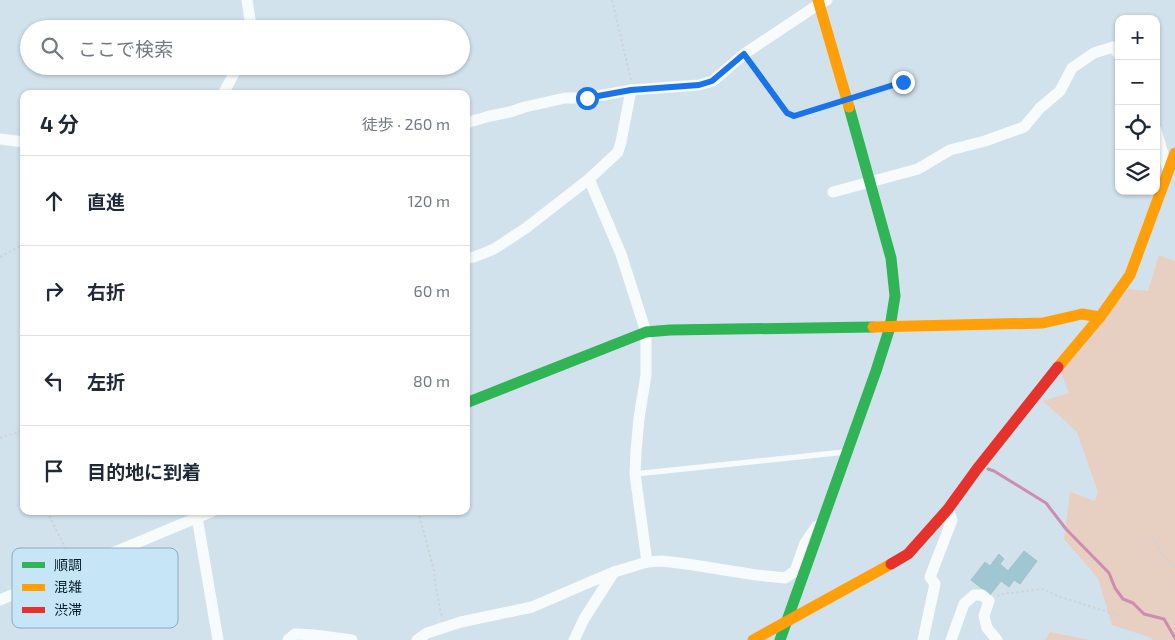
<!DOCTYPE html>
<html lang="ja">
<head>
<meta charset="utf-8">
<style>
  :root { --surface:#fff; --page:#f6f6f7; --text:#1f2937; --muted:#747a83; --line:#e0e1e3 }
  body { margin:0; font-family:"Exo 2","Noto Sans JP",sans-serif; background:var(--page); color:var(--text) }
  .controls { position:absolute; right:15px; top:15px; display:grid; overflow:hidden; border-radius:10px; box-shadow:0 1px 4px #0004 }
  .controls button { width:45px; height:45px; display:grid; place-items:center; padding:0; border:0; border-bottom:1px solid var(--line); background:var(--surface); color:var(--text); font:25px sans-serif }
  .stop { position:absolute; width:15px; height:15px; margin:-11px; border:4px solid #1a73e8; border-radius:50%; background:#fff }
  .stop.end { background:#1a73e8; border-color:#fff; box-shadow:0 1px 5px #0008 }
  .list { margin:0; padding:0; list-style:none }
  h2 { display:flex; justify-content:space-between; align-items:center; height:65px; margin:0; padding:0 20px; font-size:21px }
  h2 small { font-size:16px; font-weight:400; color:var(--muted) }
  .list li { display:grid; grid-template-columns:32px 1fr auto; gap:15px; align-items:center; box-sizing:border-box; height:90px; padding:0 20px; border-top:1px solid var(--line) }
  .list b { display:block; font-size:19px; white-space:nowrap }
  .list em { font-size:16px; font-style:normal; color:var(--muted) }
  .icon { flex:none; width:28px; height:28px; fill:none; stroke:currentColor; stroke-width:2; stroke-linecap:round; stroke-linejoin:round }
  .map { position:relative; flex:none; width:1175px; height:640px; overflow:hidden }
  .search { position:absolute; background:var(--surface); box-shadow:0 1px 4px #0004; left:20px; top:20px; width:450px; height:55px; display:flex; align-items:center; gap:12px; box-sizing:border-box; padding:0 18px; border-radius:28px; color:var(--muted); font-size:19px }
  .panel { position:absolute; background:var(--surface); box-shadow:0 1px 4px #0004; left:20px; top:90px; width:450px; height:425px; border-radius:10px }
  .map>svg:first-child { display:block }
  .green { fill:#e7cfc2 }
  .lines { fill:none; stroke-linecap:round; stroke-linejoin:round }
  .stream { stroke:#cc8db1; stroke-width:3 }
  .building { fill:#9fc7d1; stroke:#aabfc6 }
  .path { stroke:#ced4d7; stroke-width:2; stroke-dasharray:2.5 2.5; stroke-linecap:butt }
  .lane { stroke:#f8fbfc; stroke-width:5.5 }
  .street { stroke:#f8fbfc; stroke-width:11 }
  .fast { stroke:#30b455; stroke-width:11 }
  .slow { stroke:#ff9f0a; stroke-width:11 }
  .jam { stroke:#e5322d; stroke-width:11 }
  .route { stroke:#1a73e8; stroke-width:6 }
  .key { fill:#c6e6f8; stroke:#8daaba; stroke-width:1 }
  .key-label { font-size:14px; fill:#081f29 }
</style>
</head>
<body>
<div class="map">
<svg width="1175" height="640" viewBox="0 0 1175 640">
  <rect width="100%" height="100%" fill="#d1e2ed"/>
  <g class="green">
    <polygon points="1159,255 1175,261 1175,640 1152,640 1152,638 1112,625 1098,578 1064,539 1070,492 1095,501 1098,492 1077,432 1043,401 1069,393 1060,371 1128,289 1148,291"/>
    <polygon points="1050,632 1090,640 1045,640"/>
  </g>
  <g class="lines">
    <polyline class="stream" points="988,469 994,471 1046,503 1066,529 1109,573 1115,588 1123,599 1133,603 1144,614 1164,619 1175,638"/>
  </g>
  <polygon class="building" points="1024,551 1037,561 1020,584 1014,580 1009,587 1001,581 990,595 971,580 985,562 990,566 999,554 1004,559 1000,564 1008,571"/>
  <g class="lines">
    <g class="path">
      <polyline points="612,0 631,80"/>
      <polyline points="749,61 787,113 794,116 836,103"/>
      <polyline points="857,97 903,82"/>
      <polyline points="0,257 24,244"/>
      <polyline points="0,438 24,430"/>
      <polyline points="47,511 71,560"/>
      <polyline points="418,511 434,570 435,583 442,618"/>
      <polyline points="1153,538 1164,557 1175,567"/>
      <polyline points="997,596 1001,594 1043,589 1057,596 1124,617"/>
    </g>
    <polyline class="lane" points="635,474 845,452"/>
    <g class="street">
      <polyline points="247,0 250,20 249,29"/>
      <polyline points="223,94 238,66"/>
      <polyline points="466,123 490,116 510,112 525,107 565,98 587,98 631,90 699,85 713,81 744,54 819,4 827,0"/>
      <polyline points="1156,130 1168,171"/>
      <polyline points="0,139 24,142"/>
      <polyline points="589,179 621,254 646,332 646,375 639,418 636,452 635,474 647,562"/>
      <polyline points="833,192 918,169 950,150 985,141 1024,127 1040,108 1060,91 1072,68 1094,53 1113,47 1119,55"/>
      <polyline points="466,258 474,257 494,249 526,228 589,179 618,152 621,142 631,90"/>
      <polyline points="196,511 218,640"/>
      <polyline points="0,600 213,511"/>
      <polyline points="288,640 295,634 314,635 352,640"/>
      <polyline points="417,640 427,633 461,622 532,607 590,582 614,572 647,562 662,561 687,564 756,575 785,578 795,571 805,543 817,526"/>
      <polyline points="574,640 584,619 614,572"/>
      <polyline points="923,640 935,584 930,577 952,520 948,509"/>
      <polyline points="951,640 964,604 974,595 982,595 989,601 984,616 987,628 997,640"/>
    </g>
    <g class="fast">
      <polyline points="466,403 646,332 670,330 873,327"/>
      <polyline points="780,640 876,371 890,327 895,296 891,258 849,107"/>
    </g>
    <g class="slow">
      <polyline points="818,0 849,107"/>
      <polyline points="873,327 1043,323 1082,314 1100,317"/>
      <polyline points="1058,367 1100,317 1130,275 1175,153"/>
      <polyline points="753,640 891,564"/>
    </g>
    <polyline class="jam" points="891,564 908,554 948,509 977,469 1058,367"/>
  </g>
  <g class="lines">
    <polyline class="route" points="587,98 631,90 699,85 712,81 744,54 787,113 794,116 903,82"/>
  </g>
  <rect x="12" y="548" width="166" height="80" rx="8" class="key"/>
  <rect x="22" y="562" width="23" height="6" fill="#30b455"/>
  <rect x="22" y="584" width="23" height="7" fill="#ff9f0a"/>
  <rect x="22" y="607" width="23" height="6" fill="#e5322d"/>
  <g class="key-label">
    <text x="54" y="570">順調</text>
    <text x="54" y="592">混雑</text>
    <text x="54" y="615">渋滞</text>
  </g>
</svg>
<div class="controls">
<button>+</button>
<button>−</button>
<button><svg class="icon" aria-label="locate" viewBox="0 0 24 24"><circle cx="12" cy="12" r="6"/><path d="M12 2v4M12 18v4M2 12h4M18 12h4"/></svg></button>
<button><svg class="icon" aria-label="layers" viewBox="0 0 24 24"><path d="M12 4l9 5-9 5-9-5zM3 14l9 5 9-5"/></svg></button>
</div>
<div class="stop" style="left:587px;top:98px"></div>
<div class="stop end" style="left:903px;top:82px"></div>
<div class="search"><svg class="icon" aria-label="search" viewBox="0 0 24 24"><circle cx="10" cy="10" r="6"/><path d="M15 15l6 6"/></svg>ここで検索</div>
<section class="panel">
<h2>4 分<small>徒歩 · 260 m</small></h2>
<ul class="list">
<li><svg class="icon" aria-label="ahead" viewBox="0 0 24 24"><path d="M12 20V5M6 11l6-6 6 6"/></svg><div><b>直進</b></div><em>120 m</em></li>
<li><svg class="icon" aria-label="right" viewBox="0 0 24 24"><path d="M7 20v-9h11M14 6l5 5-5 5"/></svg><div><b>右折</b></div><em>60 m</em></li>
<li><svg class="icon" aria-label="left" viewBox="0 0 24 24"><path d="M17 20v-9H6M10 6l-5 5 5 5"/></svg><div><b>左折</b></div><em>80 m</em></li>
<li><svg class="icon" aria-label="arrive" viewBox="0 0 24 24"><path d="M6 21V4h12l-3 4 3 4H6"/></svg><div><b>目的地に到着</b></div></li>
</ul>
</section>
</div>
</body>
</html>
